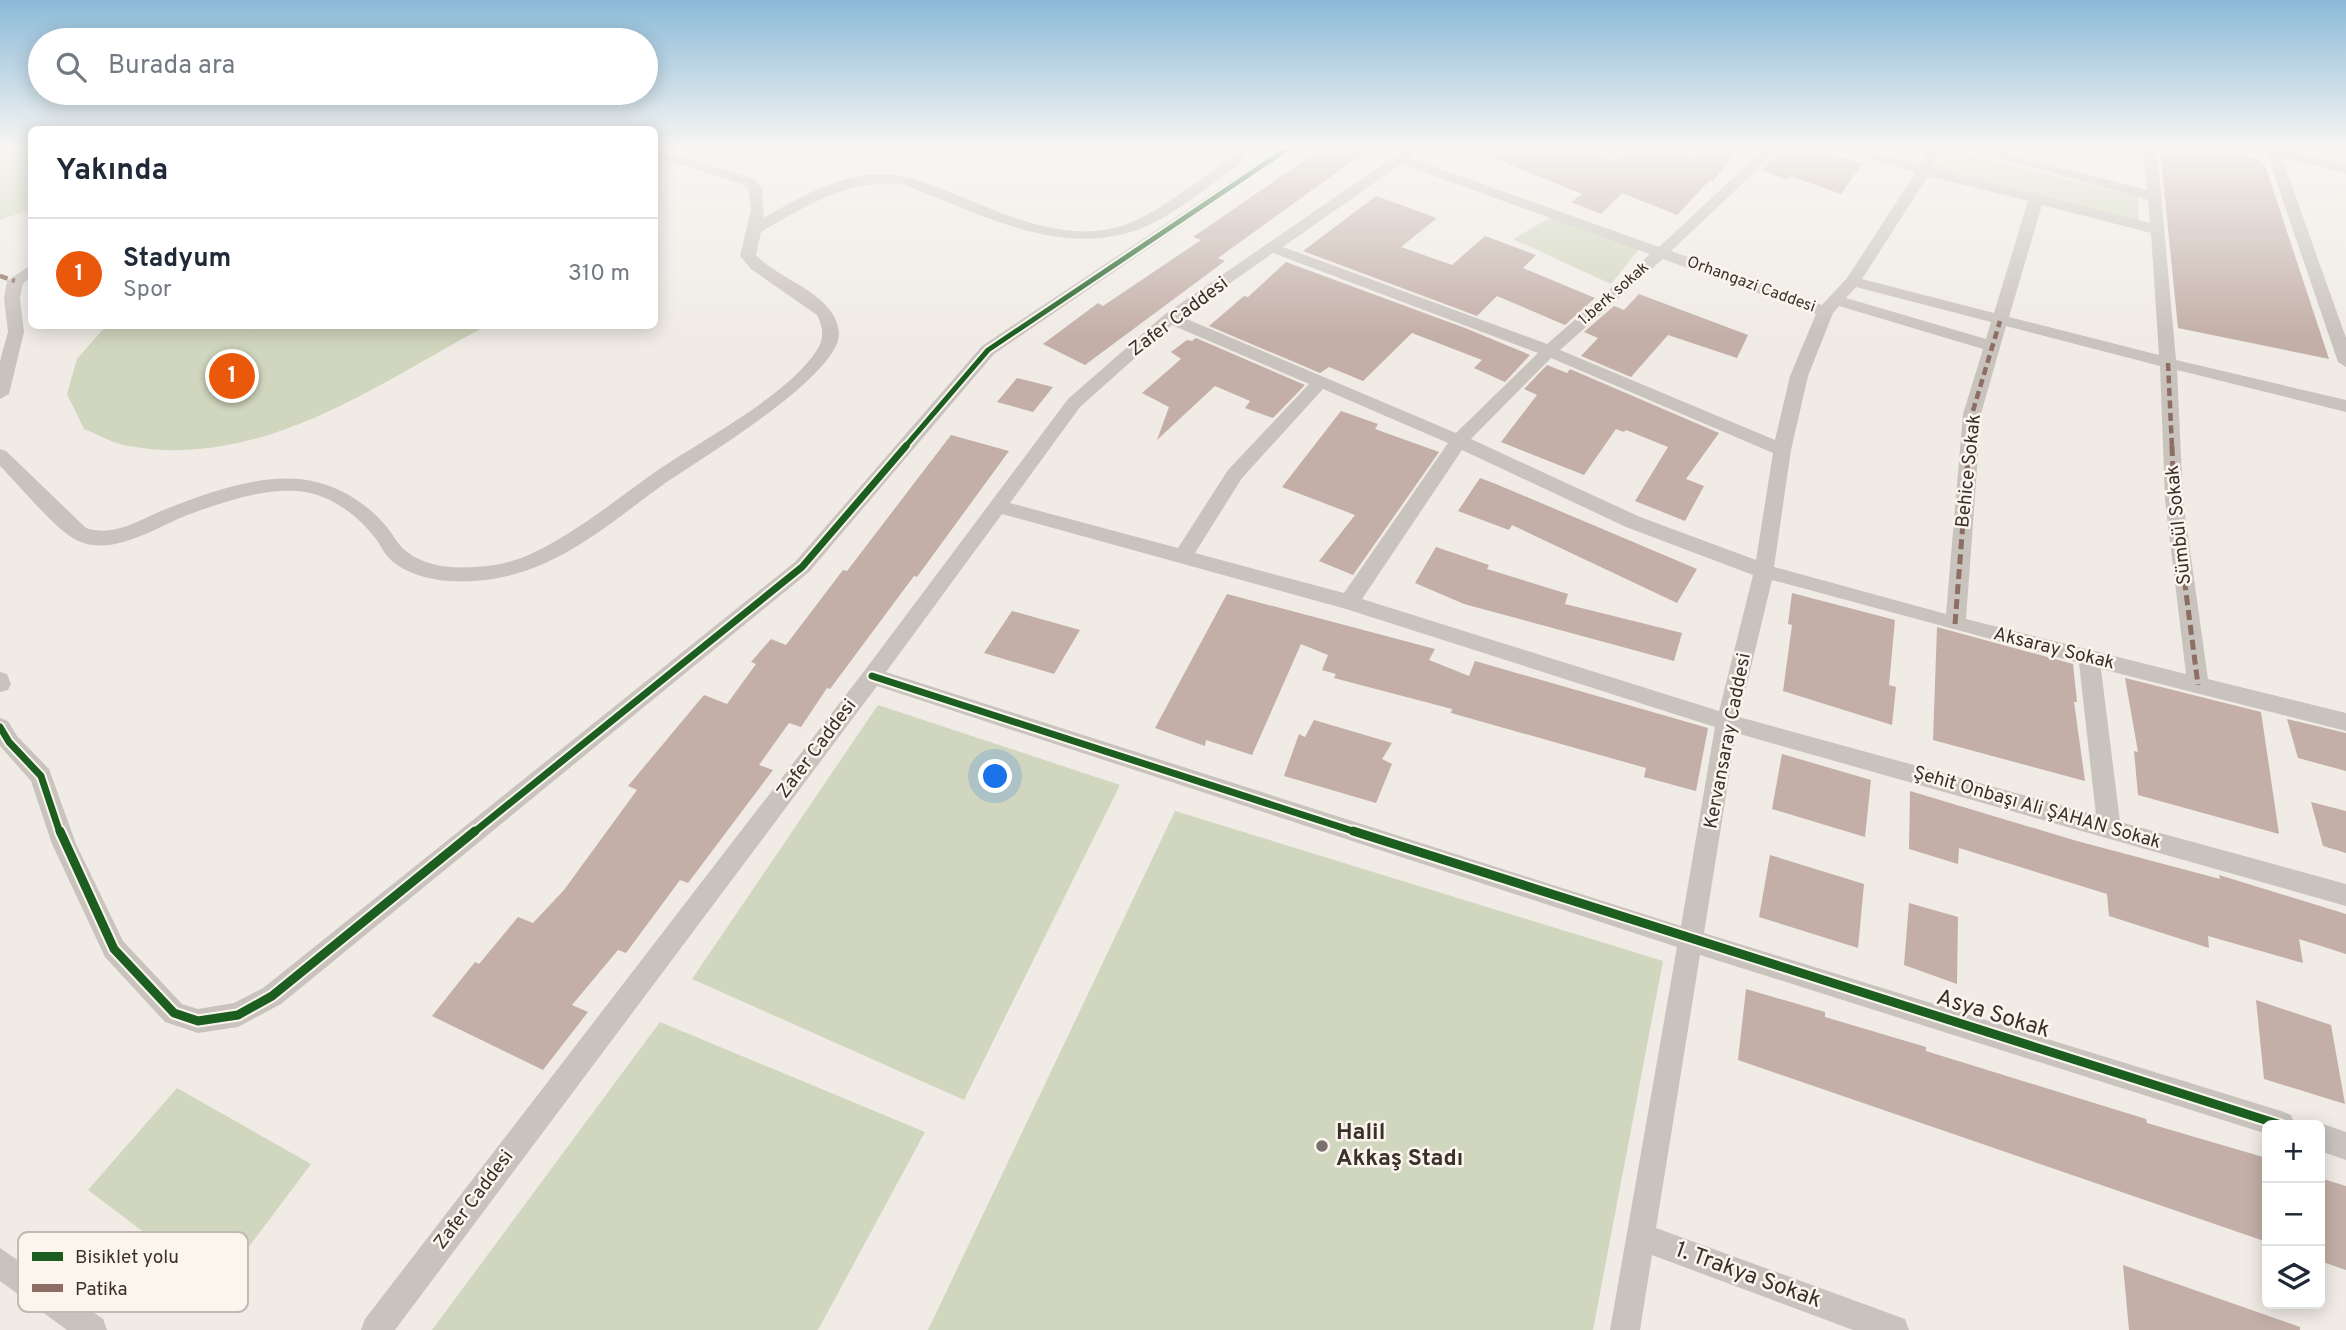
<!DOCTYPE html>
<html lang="tr">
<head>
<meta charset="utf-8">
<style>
  :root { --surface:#fff; --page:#f6f6f7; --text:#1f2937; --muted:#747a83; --line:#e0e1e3; --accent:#ea580c }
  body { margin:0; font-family:Overpass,sans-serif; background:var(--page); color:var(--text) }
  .controls { position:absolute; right:21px; bottom:21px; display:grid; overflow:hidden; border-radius:10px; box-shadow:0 4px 18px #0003 }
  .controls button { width:63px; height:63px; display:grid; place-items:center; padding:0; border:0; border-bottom:2px solid var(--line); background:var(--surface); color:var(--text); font:35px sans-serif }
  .you { position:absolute; left:996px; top:777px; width:24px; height:24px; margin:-18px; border:5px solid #fff; border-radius:50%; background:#1a73e8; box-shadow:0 0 0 10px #1a73e833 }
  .badge { display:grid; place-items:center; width:46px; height:46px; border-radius:50%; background:var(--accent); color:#fff; font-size:23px; font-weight:700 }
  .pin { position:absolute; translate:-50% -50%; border:4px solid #fff; box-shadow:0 2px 7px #0006 }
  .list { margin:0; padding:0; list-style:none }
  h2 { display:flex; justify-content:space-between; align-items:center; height:91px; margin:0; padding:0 28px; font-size:30px }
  h2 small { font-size:23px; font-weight:400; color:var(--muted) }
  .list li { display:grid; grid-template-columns:46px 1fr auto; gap:21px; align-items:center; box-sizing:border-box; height:112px; padding:0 28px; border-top:2px solid var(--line) }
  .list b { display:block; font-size:26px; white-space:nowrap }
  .list p { margin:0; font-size:23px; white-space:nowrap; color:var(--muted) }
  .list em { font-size:23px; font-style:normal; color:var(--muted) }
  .icon { flex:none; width:38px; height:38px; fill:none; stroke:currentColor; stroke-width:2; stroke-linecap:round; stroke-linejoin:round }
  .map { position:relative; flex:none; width:2346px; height:1330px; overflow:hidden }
  .search { position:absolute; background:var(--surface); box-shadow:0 4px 18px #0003; left:28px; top:28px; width:630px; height:77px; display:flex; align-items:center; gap:18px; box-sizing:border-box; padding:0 24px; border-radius:38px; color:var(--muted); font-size:26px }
  .panel { position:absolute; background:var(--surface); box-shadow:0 4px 18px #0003; left:28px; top:126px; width:630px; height:203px; border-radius:10px }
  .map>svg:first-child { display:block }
  .green { fill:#d1d6bf }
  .building { fill:#c3afa7 }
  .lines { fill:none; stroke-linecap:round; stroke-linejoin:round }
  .street { fill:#c9c3be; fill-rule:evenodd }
  .quiet-far1 { stroke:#8d6e63; stroke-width:4.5; stroke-dasharray:8 4.5; stroke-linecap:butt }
  .quiet { stroke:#8d6e63; stroke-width:5; stroke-dasharray:10 5; stroke-linecap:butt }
  .cycleway-far2-casing { stroke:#fbf5ee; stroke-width:9 }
  .cycleway-far1-casing { stroke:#fbf5ee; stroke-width:11 }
  .cycleway-casing { stroke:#fbf5ee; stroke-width:13 }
  .cycleway-far2 { stroke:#1b5e20; stroke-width:5 }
  .cycleway-far1 { stroke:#1b5e20; stroke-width:7 }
  .cycleway { stroke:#1b5e20; stroke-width:9 }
  .poi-dot { fill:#7a716c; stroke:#fbf5ee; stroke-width:2.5 }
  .labels { text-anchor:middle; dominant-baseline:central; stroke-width:5; stroke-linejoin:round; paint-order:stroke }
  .far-street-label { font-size:16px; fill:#3b302b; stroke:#fbf5ee }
  .street-label { font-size:19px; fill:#3b302b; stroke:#fbf5ee }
  .near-street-label { font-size:23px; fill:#3b302b; stroke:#fbf5ee }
  .near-poi-label { font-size:23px; font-weight:bold; fill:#3b302b; stroke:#fbf5ee; text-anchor:start }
  .key { fill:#fbf5ee; stroke:#c1bab4; stroke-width:2 }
  .key-label { font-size:19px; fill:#3b302b }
</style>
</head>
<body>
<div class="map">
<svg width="2346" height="1330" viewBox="0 0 2346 1330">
  <rect width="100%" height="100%" fill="#f0ebe5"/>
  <g class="green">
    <polygon points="0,149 32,149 31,209 0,220"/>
    <polygon points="1948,149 2138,197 2139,223 1933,169"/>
    <polygon points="1551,217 1639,249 1611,284 1513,239"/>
    <path d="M 106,326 L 486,326 C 376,385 261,470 129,446 C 114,444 99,435 84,429 L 67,394 L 77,359 Z"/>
    <polygon points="878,705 1120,785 964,1100 692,979"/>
    <polygon points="1175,811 1663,961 1593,1330 928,1330"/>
    <polygon points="660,1022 925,1132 818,1330 432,1330"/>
    <polygon points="177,1088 311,1164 218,1288 88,1190"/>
  </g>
  <g class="building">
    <polygon points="1321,149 1369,149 1218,258 1225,261 1085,365 1043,344 1098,303 1103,306 1201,240 1193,237"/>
    <polygon points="1471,149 1586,149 1617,161 1633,149 1668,149 1696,158 1705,149 1739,149 1713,181 1710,180 1677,215 1622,193 1601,214 1571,202 1582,194"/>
    <polygon points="1782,149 1807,149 1863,163 1841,194 1790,176 1787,180 1761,170"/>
    <polygon points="2160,149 2217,149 2258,159 2266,168 2329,359 2178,328"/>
    <polygon points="1376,196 1437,218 1401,247 1452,265 1485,236 1536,255 1523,268 1595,298 1565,325 1497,296 1477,316 1303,251"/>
    <polygon points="1286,262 1465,328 1530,355 1505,382 1474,368 1482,360 1412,333 1363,381 1329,367 1320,373 1209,326 1244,296 1248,297"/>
    <polygon points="1639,294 1748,335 1737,358 1668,335 1631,377 1581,356 1598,338 1584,332 1614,306 1624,310"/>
    <polygon points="1196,338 1305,385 1273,418 1245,408 1250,401 1215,386 1157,440 1169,407 1142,393 1181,359 1171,352 1187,340 1192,341"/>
    <polygon points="1547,365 1567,373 1570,369 1719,433 1686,479 1704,486 1685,521 1635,501 1668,447 1626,430 1624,432 1616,429 1584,475 1501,442 1537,395 1524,389"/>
    <polygon points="1017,378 1053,387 1033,412 997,402"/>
    <polygon points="1341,411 1378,424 1375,429 1439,452 1353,575 1319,561 1355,515 1282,487"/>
    <polygon points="951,435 1009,451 917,577 914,576 830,689 827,688 801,727 789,723 759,765 773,770 688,883 680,880 626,953 618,950 572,1005 588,1012 543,1070 432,1016 475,962 479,964 518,917 533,923 564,890 637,790 628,786 704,695 727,704 756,664 751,662 771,639 786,645 843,570 847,571"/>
    <polygon points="1480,478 1496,484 1697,569 1677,603 1512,525 1509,530 1458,511"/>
    <polygon points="1436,547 1489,565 1487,569 1568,594 1565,604 1682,633 1674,661 1464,604 1415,583"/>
    <polygon points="1792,593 1895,620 1889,685 1896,687 1892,725 1783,691 1792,625 1788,624"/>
    <polygon points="1227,594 1435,649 1429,660 1469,676 1475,661 1708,728 1696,791 1644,777 1646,768 1451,713 1452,709 1334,678 1336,674 1322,670 1328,655 1301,644 1252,755 1206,740 1205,746 1155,728"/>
    <polygon points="1012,611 1080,630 1054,674 984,653"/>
    <polygon points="1937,627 2073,664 2077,702 2074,702 2085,781 1933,740"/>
    <polygon points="2125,678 2261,712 2279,834 2138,795 2134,751 2138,752"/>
    <polygon points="2287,719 2346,733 2346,771 2298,758"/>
    <polygon points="1314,720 1392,743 1382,759 1392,764 1376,803 1284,776 1299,734 1305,737"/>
    <polygon points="1782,754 1871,780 1865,837 1772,809"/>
    <polygon points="1910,791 2077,841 2220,879 2219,875 2346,914 2346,954 2299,939 2303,963 2208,936 2209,948 2109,916 2107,894 1959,848 1958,864 1909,849"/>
    <polygon points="2311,802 2346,811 2346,853 2323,846"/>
    <polygon points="1770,855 1864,884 1858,948 1759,917"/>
    <polygon points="1909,903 1958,917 1957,984 1904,965"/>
    <polygon points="1746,989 1825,1012 1825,1017 1926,1047 1926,1051 2146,1119 2147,1123 2263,1157 2267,1184 2267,1242 1738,1060"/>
    <polygon points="2256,1000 2331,1025 2345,1104 2264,1079"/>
    <polygon points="2320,1178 2346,1186 2346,1270 2320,1261"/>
    <polygon points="2123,1265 2300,1327 2300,1330 2129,1330"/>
  </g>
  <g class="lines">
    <g class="street">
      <path d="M 654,149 L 752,178 L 762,188 L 764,218 C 800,197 839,174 883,174 C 908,174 931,185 954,194 C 1003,214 1060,241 1114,228 C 1153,219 1198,179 1232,157 L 1236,149 L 1250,149 L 1243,162 C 1213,182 1182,210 1149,225 C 1066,263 980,213 902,184 C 847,180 807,205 761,232 L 756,255 C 779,280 837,294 839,333 C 840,376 699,460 664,484 C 625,512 587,545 543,564 C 514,577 482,583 450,581 C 431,580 407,574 392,561 C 385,555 381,546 376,539 C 357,514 328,493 297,491 C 262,489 225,501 193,513 C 158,525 109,562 71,537 C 49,522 20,486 0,466 L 0,449 L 6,451 L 86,528 C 117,538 143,517 171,507 C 210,492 257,475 300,479 C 334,483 364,500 386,526 C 393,534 397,544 406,551 C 428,569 460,569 487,566 C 503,564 518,560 533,553 C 579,531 619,497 661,468 C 706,438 789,394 817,350 C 825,338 823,327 817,315 L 751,269 L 740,256 L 751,210 L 748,189 L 742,184 L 654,156 Z"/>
      <polygon points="1278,149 1294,149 994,354 809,572 281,1004 238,1027 198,1033 165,1022 105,957 52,844 31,781 0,746 0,718 8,721 17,736 49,769 76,844 123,941 182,1004 198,1009 234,1003 263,988 795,562 982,346"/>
      <path d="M 1405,149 L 1421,149 L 1410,158 L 1659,247 L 1764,149 L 1779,149 L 1671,251 L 1822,305 L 1847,278 L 1916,172 L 1834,149 L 1857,149 L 1920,165 L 1929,149 L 1943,149 L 1932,168 L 2150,223 L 2148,200 L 1967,149 L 1990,149 L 2147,190 L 2143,149 L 2157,149 L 2176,360 L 2346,400 L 2346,412 L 2177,370 L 2183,500 L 2208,679 L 2346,713 L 2346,731 L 2101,669 L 2120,822 L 2346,884 L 2346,906 L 1736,733 L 1704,933 L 2281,1111 L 2291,1115 L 2295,1125 L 2267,1125 L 2267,1134 L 1700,955 L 1656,1228 L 1894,1315 L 1905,1319 L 1909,1330 L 1853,1330 L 1652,1255 L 1640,1330 L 1610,1330 L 1677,947 L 877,686 L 395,1330 L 361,1330 L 365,1319 L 865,670 L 1068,399 L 1164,315 ZM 1401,164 L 1650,254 L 1547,344 L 1283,247 ZM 1928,176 L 2028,201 L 1994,313 L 1862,279 ZM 2042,205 L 2151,233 L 2159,355 L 2009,317 ZM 1273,253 L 1538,353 L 1456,433 L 1182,317 ZM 1663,259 L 1816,314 L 1790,376 L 1775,440 L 1560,350 ZM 1856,287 L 1991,322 L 1986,339 L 1846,298 ZM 1839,306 L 1983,349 L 1963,414 L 1946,614 L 1774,567 L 1791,450 L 1808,376 L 1833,313 ZM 1172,325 L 1309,384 L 1228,470 L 1178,548 L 1010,503 L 1080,407 ZM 2006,326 L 2160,366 L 2165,500 L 2186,674 L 1966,619 L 1981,414 ZM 1551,358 L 1773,453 L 1756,560 L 1640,517 L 1471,439 ZM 1323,389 L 1448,443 L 1344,593 L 1195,553 L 1242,478 ZM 1462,450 L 1626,527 L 1753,575 L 1719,711 L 1362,599 ZM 1002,514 L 1346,609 L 1715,727 L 1681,926 L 886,672 ZM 1772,580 L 2079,663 L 2096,815 L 1739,717 Z"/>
      <polygon points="2257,149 2281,149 2346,165 2346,173 2282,158 2346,338 2346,367 2338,362 2267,154"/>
      <polygon points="32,264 32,277 23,283 20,298 24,332 9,394 0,399 0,361 8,332 4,298 7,281"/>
      <polygon points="0,672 7,674 11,684 8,690 0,692"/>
      <polygon points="2320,1123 2346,1132 2346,1160 2320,1151 2320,1125 2315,1125"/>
      <polygon points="0,1248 103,1319 107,1330 67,1330 0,1281"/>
    </g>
    <g class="quiet-far1">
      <polyline points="0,276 15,281"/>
      <polyline points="2168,363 2172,448"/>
      <polyline points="1969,448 1972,414 2000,321"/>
    </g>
    <g class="quiet">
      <polyline points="2172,446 2174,500 2198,685"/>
      <polyline points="1955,624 1969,446"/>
    </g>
    <defs>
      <polyline id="cycleway-far2" points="904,448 988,350 1287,149"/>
      <g id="cycleway-far1">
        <polyline points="872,676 1359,833"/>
        <polyline points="0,727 9,742 41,776 60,833"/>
        <polyline points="473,833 802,567 906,446"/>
      </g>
      <g id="cycleway">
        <polyline points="60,831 114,949 174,1013 198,1021 238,1015 272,996 475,831"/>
        <polyline points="1353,831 2281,1125"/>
      </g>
    </defs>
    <use href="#cycleway-far2" class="cycleway-far2-casing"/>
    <use href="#cycleway-far1" class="cycleway-far1-casing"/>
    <use href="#cycleway" class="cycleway-casing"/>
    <use href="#cycleway-far2" class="cycleway-far2"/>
    <use href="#cycleway-far1" class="cycleway-far1"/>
    <use href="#cycleway" class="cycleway"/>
  </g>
  <linearGradient id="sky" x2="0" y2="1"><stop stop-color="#8bbad8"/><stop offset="0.44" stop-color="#f8f6f3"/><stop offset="1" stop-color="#f8f6f3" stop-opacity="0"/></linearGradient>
  <rect width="2346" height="335" fill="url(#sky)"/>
  <circle class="poi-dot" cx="1322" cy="1146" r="7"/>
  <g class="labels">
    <g class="far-street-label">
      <text transform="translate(1751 285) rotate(20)">Orhangazi Caddesi</text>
      <text transform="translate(1614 294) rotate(-41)">1.berk sokak</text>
    </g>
    <g class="street-label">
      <text transform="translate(1179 317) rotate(-37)">Zafer Caddesi</text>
      <text transform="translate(1969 471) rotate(-84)">Behice Sokak</text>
      <text transform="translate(2179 525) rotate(-96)">Sümbül Sokak</text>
      <text transform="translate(2054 649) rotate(14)">Aksaray Sokak</text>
      <text transform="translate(1728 741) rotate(-79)">Kervansaray Caddesi</text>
      <text transform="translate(817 749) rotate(-53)">Zafer Caddesi</text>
      <text transform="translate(2037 808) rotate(16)">Şehit Onbaşı Ali ŞAHAN Sokak</text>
      <text transform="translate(474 1200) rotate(-53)">Zafer Caddesi</text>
    </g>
    <g class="near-street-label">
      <text transform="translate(1993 1015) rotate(17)">Asya Sokak</text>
      <text transform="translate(1748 1276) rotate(20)">1. Trakya Sokak</text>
    </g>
    <g class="near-poi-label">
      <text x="1336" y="1133">Halil<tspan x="1336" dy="26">Akkaş Stadı</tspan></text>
    </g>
  </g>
  <rect x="18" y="1232" width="230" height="80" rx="10" class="key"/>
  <rect x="32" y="1252" width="31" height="9" fill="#1b5e20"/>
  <rect x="32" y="1284" width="31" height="8" fill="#8d6e63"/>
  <g class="key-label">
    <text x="75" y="1263">Bisiklet yolu</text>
    <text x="75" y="1295">Patika</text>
  </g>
</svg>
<div class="controls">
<button>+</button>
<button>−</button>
<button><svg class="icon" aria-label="layers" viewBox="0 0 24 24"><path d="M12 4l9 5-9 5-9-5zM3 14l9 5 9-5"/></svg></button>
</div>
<div class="you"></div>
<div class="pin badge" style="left:232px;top:376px">1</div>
<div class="search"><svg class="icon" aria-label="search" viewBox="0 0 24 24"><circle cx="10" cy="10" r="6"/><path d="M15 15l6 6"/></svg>Burada ara</div>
<section class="panel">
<h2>Yakında<small></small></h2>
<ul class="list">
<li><span class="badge">1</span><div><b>Stadyum</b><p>Spor</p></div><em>310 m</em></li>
</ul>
</section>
</div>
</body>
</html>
